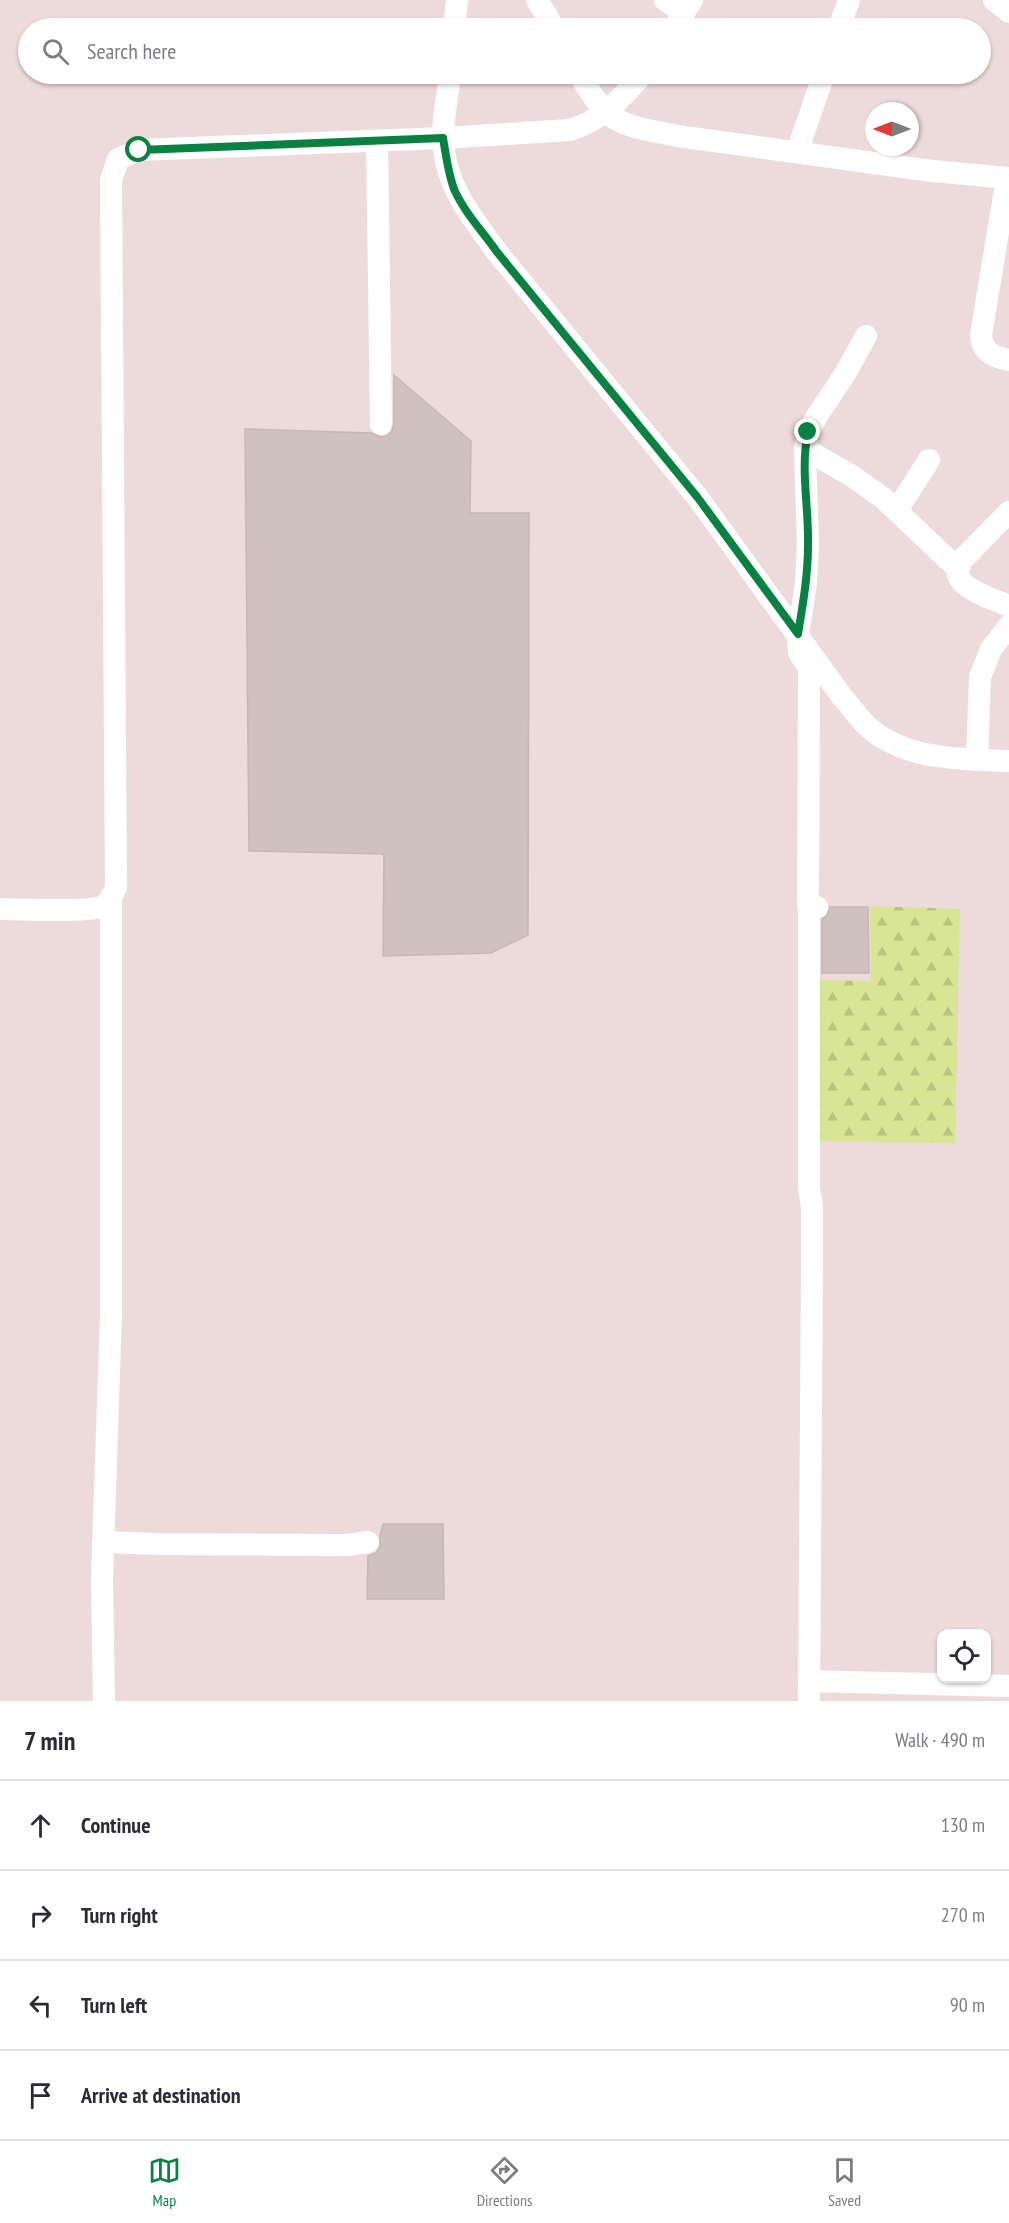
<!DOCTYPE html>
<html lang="en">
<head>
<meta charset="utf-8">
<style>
  :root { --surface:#fff; --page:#f2f2f3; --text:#2b2b33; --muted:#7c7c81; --line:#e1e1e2; --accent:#0b8043 }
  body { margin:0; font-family:"PT Sans Narrow",sans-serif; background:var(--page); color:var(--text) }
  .controls { position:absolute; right:18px; bottom:18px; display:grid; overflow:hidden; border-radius:12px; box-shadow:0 2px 4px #0004 }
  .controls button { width:54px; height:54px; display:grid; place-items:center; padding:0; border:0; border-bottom:2px solid var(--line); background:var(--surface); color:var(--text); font:30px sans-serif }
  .compass { position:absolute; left:865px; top:102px; width:54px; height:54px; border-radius:50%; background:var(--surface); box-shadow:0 2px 4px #0004; rotate:270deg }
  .stop { position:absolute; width:18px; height:18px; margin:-14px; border:4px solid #0b8043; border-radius:50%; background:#fff }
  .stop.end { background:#0b8043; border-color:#fff; box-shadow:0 2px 6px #0008 }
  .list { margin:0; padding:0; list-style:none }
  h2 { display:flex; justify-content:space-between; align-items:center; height:78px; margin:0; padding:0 24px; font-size:26px }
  h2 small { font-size:20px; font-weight:400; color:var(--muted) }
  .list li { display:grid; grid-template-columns:39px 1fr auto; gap:18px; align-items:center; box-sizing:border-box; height:90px; padding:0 24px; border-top:2px solid var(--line) }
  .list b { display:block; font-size:22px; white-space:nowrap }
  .list em { font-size:20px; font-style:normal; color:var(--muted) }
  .icon { flex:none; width:33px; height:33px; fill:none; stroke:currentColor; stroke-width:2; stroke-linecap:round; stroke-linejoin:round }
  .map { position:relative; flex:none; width:1009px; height:1701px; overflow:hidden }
  .search { position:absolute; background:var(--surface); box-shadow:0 2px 4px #0004; left:18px; right:18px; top:18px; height:66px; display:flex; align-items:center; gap:15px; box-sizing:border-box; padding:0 21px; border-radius:33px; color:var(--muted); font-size:22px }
  .sheet { height:438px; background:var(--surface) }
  nav { display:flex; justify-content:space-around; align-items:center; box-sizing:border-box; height:84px; border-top:2px solid var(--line); background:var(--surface); font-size:16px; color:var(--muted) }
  nav a { display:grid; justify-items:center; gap:3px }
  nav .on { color:var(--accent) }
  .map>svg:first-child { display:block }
  .forest { fill:url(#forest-firs) }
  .building { fill:#cec1bf; stroke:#c7b7b4; stroke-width:1.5 }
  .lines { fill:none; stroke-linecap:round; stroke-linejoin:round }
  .minor { stroke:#fff; stroke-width:22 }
  .route { stroke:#0b8043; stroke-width:8 }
</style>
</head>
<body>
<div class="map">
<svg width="1009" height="1701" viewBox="0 0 1009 1701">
  <defs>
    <pattern id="forest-firs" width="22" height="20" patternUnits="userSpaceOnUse" patternTransform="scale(1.5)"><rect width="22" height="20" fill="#d8e594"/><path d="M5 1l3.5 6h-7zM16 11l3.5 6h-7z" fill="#b9c480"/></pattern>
  </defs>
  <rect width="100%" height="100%" fill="#ecdbda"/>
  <polygon class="forest" points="870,906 960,909 955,1143 817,1141 817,980 871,981"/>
  <g class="building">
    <polygon points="394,375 471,441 470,513 529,513 528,935 491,953 383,956 384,854 249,851 245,429 371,433 381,437 387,436 392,431 394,424"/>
    <polygon points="830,907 868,907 869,973 822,973 822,919 827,916"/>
    <polygon points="383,1524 443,1524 444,1599 367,1599 368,1556 376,1553 380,1547 380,1536"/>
  </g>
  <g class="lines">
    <g class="minor">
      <polyline points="537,0 554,28"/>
      <polyline points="665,0 684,13"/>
      <polyline points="994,0 1009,12"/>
      <polyline points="454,28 457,0"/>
      <polyline points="674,28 692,0"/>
      <polyline points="839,28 849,0"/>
      <path d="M 450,74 C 448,94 443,117 443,138 C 444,185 471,216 497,252 L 698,498 L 843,698 C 850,706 857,715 864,723 C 902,761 960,759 1009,761"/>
      <path d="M 579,74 C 587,86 595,102 606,112 C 623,128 655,131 677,136 L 932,171 L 1009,178"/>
      <polyline points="377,141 381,424"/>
      <polyline points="797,152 824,74"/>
      <path d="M 1007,178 L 981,335 C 982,352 993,357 1009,360"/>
      <polyline points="805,449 852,476 883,498 958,569"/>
      <polyline points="897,510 929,460"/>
      <path d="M 1009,512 L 961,561 C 960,566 957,570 958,575 C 962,590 996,600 1009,606"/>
      <polyline points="977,760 980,677 991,649 1009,626"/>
      <polyline points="817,907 809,909 808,904 809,673 808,666 799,653 798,634 806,583 808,544 805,449 808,433 817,416 845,374 866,336"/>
      <path d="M 0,909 C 20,909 89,913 103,906 C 110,902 113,894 116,887 L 111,180 L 118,159 L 139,150 L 443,138 L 569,130 C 600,122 623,97 643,74"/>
      <polyline points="103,1542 159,1544 348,1545 368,1542"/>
      <polyline points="809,1681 1009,1686"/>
      <polyline points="104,1701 102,1579 111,1315 111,899"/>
      <polyline points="809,1701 812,1266 812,1207 809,1188 809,909"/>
    </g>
  </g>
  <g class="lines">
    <path class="route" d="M 139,150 L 443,138 C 446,155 448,173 454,189 C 464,212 483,232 497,252 L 698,498 L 798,634 C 803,604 808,575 808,545 C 809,507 800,469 808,432"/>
  </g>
</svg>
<div class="controls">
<button><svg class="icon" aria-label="locate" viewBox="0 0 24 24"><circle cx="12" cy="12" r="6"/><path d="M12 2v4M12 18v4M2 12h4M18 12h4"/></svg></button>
</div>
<svg class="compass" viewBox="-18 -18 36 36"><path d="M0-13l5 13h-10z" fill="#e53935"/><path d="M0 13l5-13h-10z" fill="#7c7c81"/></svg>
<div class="stop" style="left:139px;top:150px"></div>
<div class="stop end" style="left:808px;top:432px"></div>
<div class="search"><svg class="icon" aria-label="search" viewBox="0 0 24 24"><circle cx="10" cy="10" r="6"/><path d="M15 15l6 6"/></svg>Search here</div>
</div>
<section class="sheet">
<h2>7 min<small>Walk · 490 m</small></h2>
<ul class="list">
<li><svg class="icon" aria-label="ahead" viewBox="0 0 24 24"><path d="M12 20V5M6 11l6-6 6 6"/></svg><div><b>Continue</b></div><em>130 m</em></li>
<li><svg class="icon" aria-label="right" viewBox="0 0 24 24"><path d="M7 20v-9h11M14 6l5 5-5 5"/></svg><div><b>Turn right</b></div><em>270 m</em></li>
<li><svg class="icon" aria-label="left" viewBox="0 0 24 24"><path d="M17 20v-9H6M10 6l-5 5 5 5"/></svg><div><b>Turn left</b></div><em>90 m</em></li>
<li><svg class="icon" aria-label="arrive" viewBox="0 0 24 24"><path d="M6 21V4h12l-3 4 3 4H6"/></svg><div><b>Arrive at destination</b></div></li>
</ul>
</section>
<nav>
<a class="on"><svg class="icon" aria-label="map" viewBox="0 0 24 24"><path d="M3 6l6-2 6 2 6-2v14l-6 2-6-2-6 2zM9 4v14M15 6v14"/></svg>Map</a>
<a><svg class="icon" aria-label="directions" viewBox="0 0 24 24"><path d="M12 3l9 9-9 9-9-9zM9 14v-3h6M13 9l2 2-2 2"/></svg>Directions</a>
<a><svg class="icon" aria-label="saved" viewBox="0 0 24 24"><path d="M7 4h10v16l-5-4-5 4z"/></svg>Saved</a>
</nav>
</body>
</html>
